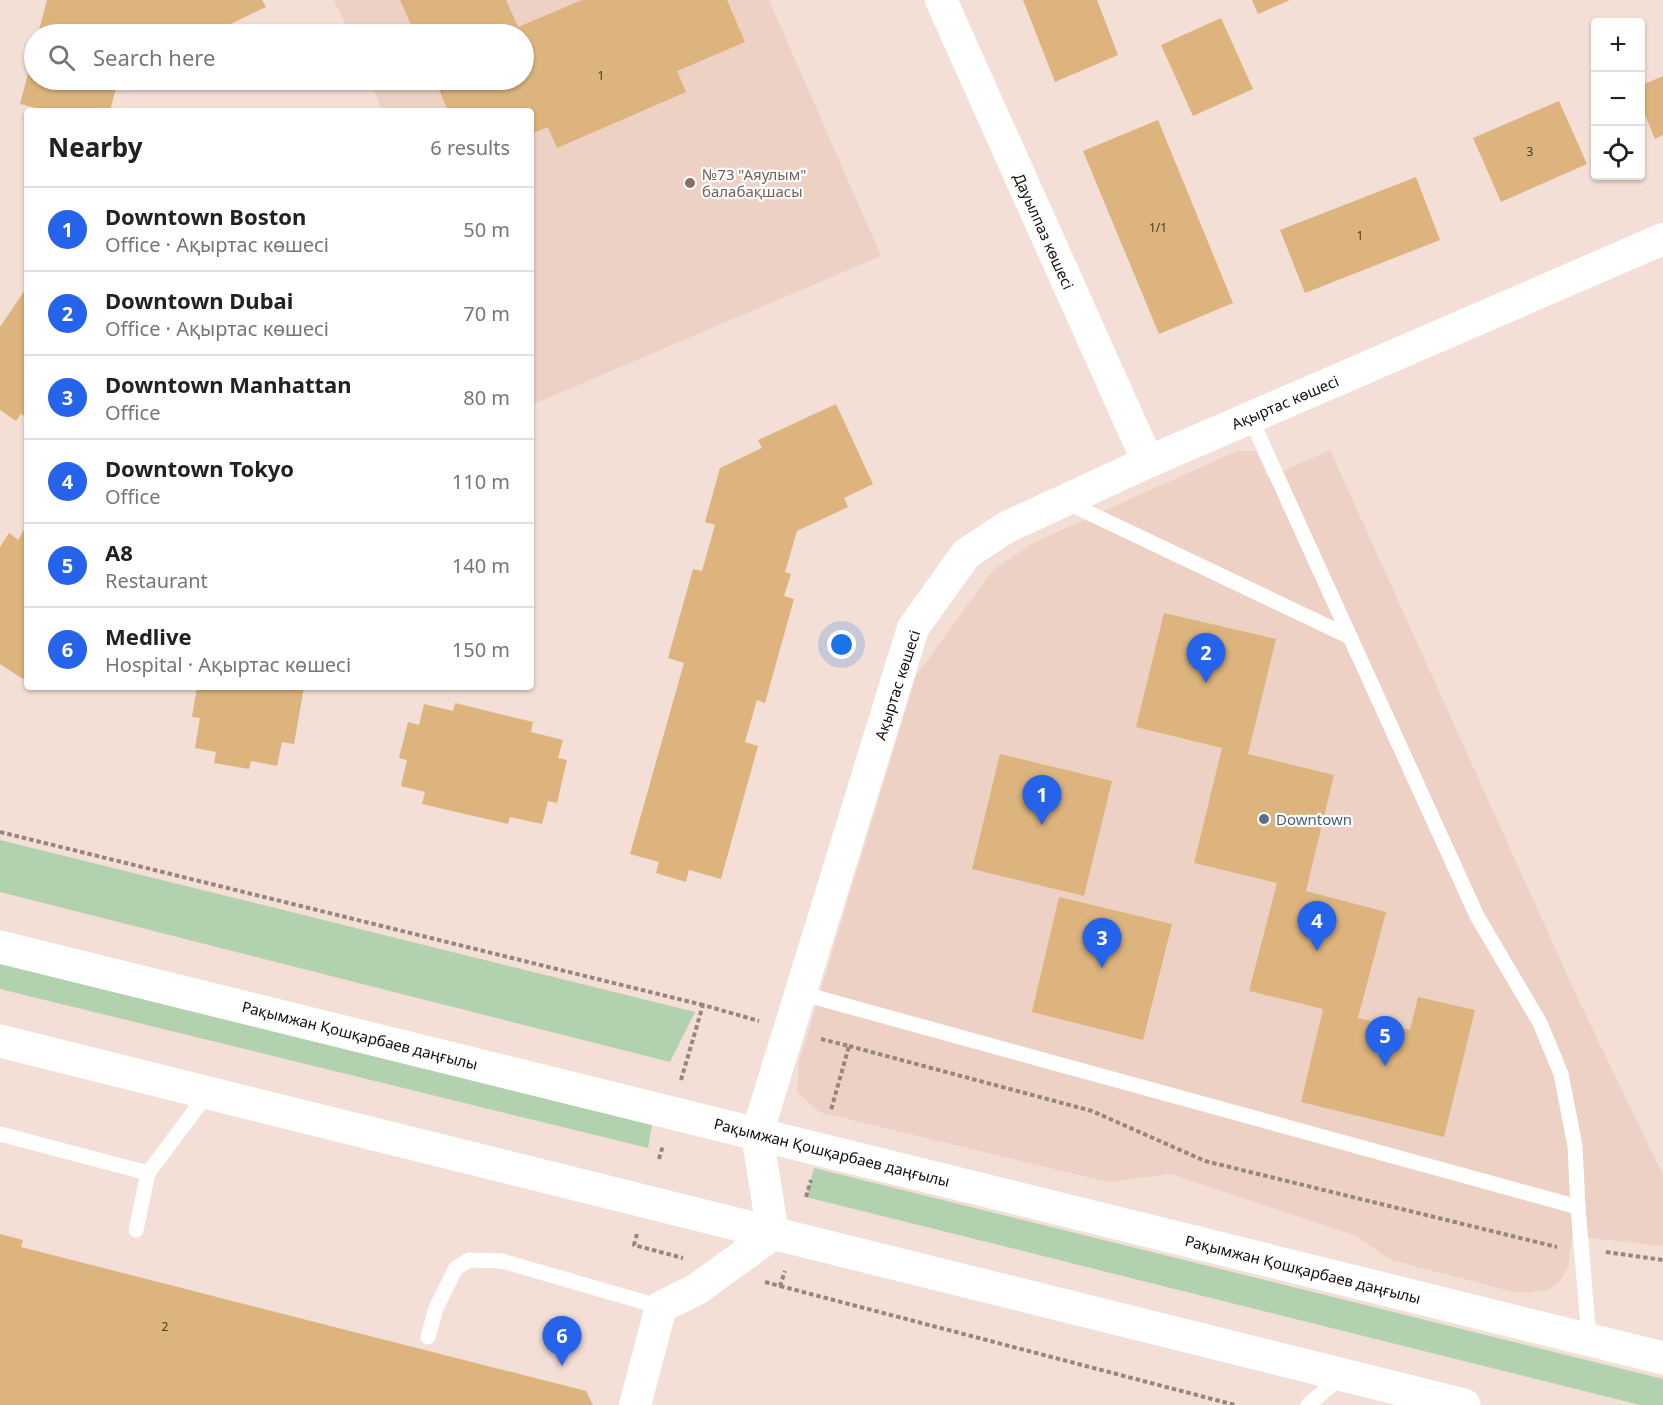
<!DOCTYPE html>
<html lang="en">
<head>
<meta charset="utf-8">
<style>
  :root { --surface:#fff; --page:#f2f2f2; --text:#222; --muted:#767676; --line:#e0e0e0; --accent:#2563eb }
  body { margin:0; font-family:"Noto Sans",sans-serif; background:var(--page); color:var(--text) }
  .controls { position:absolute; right:18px; top:18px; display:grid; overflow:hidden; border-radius:6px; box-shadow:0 2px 4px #0004 }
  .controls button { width:54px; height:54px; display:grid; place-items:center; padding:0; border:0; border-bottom:2px solid var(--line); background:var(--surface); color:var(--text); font:30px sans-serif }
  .you { position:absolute; left:842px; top:645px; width:21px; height:21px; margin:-15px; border:4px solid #fff; border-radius:50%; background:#1a73e8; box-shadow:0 0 0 9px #1a73e833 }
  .badge { display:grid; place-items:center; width:39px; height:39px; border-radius:50%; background:var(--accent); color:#fff; font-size:20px; font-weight:700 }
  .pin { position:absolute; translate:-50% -50px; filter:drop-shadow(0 2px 3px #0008) }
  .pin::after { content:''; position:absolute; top:32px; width:21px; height:18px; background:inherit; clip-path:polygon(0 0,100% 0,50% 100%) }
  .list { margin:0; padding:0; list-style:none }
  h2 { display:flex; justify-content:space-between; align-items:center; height:78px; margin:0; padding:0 24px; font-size:26px }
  h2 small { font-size:20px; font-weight:400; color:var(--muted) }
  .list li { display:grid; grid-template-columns:39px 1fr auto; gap:18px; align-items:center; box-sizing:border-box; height:84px; padding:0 24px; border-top:2px solid var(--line) }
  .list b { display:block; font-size:22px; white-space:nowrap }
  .list p { margin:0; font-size:20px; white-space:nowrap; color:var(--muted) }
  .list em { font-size:20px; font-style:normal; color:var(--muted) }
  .icon { flex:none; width:33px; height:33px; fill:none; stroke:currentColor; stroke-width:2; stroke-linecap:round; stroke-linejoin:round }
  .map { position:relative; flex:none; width:1663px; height:1405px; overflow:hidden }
  .search { position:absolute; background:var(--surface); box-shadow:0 2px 4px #0004; left:24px; top:24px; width:510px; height:66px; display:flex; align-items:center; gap:15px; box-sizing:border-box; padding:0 21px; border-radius:33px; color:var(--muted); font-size:22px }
  .panel { position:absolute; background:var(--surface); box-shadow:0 2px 4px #0004; left:24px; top:108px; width:510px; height:582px; border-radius:6px }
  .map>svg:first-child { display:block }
  .built { fill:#ecd1c4 }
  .green { fill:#b2d2af }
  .building { fill:#ddb47e }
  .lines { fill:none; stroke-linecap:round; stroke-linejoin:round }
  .path { stroke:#958780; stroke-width:4; stroke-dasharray:4.5 3; stroke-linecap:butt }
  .lane { stroke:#fff; stroke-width:15 }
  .street { stroke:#fff; stroke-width:32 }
  .secondary { stroke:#fff; stroke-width:33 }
  .education-dot { fill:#8d6e63; stroke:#fff; stroke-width:2 }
  .service-dot { fill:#5c6f8a; stroke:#fff; stroke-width:2 }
  .labels { text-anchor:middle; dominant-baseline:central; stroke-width:4.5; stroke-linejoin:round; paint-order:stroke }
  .number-label { font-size:12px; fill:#463828 }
  .education-label { font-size:15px; fill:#785e54; stroke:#fff; text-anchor:start }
  .street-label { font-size:15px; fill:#140e0b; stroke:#fff }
  .service-label { font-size:15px; fill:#4e5e75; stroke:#fff; text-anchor:start }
</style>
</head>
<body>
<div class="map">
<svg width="1663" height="1405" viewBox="0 0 1663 1405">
  <rect width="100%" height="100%" fill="#f3dfd6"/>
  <g class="built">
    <polygon points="334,0 769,0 881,256 531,405 531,111 383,111 369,80 524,80 524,34 350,34"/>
    <polygon points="1330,450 1578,999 1663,1175 1663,1246 1572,1236 1568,1268 1560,1281 1547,1290 1518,1293 1391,1260 1354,1235 1171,1174 1108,1182 819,1112 797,1092 799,1062 916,676 993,570 1035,542 1237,451 1256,451 1268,478"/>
  </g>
  <g class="green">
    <polygon points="0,840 695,1012 670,1062 0,892"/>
    <polygon points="0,963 652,1125 648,1148 0,989"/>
    <polygon points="814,1168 1663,1379 1663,1405 1640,1405 806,1197"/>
  </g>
  <g class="building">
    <polygon points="47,0 262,0 266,7 210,34 38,34"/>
    <polygon points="400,0 506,0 518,27 582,0 727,0 745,42 677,71 686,92 557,148 548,127 531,134 531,111 448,111 435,80 524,80 524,34 415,34"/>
    <polygon points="1023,0 1097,0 1118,55 1055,82"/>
    <polygon points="1252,0 1290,0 1258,14"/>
    <polygon points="1221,18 1253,89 1193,116 1161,45"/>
    <polygon points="34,51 34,80 118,80 110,111 49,111 20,104"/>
    <polygon points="1663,76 1663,135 1655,139 1640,103 1640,86"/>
    <polygon points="1559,101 1587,164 1501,202 1473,138"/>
    <polygon points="1158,120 1233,303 1159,334 1083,151"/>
    <polygon points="1416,177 1440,240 1305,293 1280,230"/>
    <polygon points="27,287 27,418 21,414 16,421 0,410 0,327"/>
    <polygon points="836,404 873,484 844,498 848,507 797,531 785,572 791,574 784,596 794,599 765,703 757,700 745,742 758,746 721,879 689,870 686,882 656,873 659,862 630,854 684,663 668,658 693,569 702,571 715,525 705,522 720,468 762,448 758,440"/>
    <polygon points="27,525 27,673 23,679 0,664 0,547 9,533 18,540"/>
    <polygon points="1164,613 1276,639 1248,754 1334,775 1306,891 1386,912 1358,1018 1410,1030 1418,997 1475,1010 1444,1137 1301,1102 1323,1009 1249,991 1277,883 1194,863 1222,748 1136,727"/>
    <polygon points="197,687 304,687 294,744 282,742 277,766 251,761 249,769 214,763 216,752 195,748 200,718 192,717"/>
    <polygon points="455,703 533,722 531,732 563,740 558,758 567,760 557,803 548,801 542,824 510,817 508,824 422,804 425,792 401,786 407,760 399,758 408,722 419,725 424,704 453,711"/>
    <polygon points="1000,754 1112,781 1084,896 972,869"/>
    <polygon points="1059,897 1172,924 1143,1040 1032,1012"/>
    <polygon points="0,1234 23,1240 21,1247 586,1391 593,1405 0,1405"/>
  </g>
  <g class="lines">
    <g class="path">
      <polyline points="0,832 703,1005"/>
      <polyline points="821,1039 849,1046 831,1110"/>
      <polyline points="849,1046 1092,1111 1205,1161 1557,1247"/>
      <polyline points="681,1080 703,1005 759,1021"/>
      <polyline points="659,1159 663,1145"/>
      <polyline points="806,1197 811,1180"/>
      <polyline points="637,1234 634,1245 683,1258"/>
      <polyline points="1606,1252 1663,1260"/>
      <polyline points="765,1282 780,1286 785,1271"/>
      <polyline points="780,1286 1235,1405"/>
    </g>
    <g class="lane">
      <polyline points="1250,417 1477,916 1540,1023 1561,1074 1575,1146 1578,1207"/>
      <polyline points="1066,502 1350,637"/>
      <polyline points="800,993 1578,1207 1589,1339"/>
      <polyline points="0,1134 148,1173"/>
      <polyline points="136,1230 148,1173 208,1093"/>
      <polyline points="428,1337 436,1308 456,1268 469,1260 502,1261 661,1307"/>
      <polyline points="1308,1405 1342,1376"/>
    </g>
    <g class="street">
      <polyline points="941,0 1148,462"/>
      <polyline points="635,1405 661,1307 697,1289 773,1234 757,1134 913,628 966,554 1007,527 1148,462 1663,239"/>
    </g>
    <g class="secondary">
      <polyline points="0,947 1663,1358"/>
      <polyline points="0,1041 1464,1405"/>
    </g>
  </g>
  <circle class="education-dot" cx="690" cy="183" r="6"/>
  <circle class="service-dot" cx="1264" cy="819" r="6"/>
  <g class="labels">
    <g class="number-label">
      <text x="601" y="75">1</text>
      <text x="1530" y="151">3</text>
      <text x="1158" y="227">1/1</text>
      <text x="1360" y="235">1</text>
      <text x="165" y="1326">2</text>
    </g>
    <g class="education-label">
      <text x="702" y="174">№73 "Аяулым"<tspan x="702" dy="17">балабақшасы</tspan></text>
    </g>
    <g class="street-label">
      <text transform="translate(1044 231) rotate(66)">Дауылпаз көшесі</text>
      <text transform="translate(1285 402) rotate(-23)">Ақыртас көшесі</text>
      <text transform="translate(897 685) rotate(-72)">Ақыртас көшесі</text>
      <text transform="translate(360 1035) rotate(14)">Рақымжан Қошқарбаев даңғылы</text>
      <text transform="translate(832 1152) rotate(14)">Рақымжан Қошқарбаев даңғылы</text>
      <text transform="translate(1303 1269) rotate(14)">Рақымжан Қошқарбаев даңғылы</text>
    </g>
    <g class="service-label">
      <text x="1276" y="819">Downtown</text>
    </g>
  </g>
</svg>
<div class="controls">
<button>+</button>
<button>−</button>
<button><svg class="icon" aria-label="locate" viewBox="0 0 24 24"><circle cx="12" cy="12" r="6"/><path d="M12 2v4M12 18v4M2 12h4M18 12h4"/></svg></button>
</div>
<div class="you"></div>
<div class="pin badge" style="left:1042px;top:825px">1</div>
<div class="pin badge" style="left:1206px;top:683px">2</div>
<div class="pin badge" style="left:1102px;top:968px">3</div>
<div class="pin badge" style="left:1317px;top:951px">4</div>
<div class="pin badge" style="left:1385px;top:1066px">5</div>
<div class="pin badge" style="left:562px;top:1366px">6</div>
<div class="search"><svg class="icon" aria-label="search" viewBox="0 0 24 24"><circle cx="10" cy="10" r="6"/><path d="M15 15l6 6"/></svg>Search here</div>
<section class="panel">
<h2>Nearby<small>6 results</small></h2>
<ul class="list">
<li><span class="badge">1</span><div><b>Downtown Boston</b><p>Office · Ақыртас көшесі</p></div><em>50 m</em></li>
<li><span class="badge">2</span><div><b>Downtown Dubai</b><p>Office · Ақыртас көшесі</p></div><em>70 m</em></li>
<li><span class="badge">3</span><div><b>Downtown Manhattan</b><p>Office</p></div><em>80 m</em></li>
<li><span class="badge">4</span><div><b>Downtown Tokyo</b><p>Office</p></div><em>110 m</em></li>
<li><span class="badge">5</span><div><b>А8</b><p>Restaurant</p></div><em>140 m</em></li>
<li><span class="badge">6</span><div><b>Medlive</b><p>Hospital · Ақыртас көшесі</p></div><em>150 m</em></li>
</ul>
</section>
</div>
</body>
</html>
